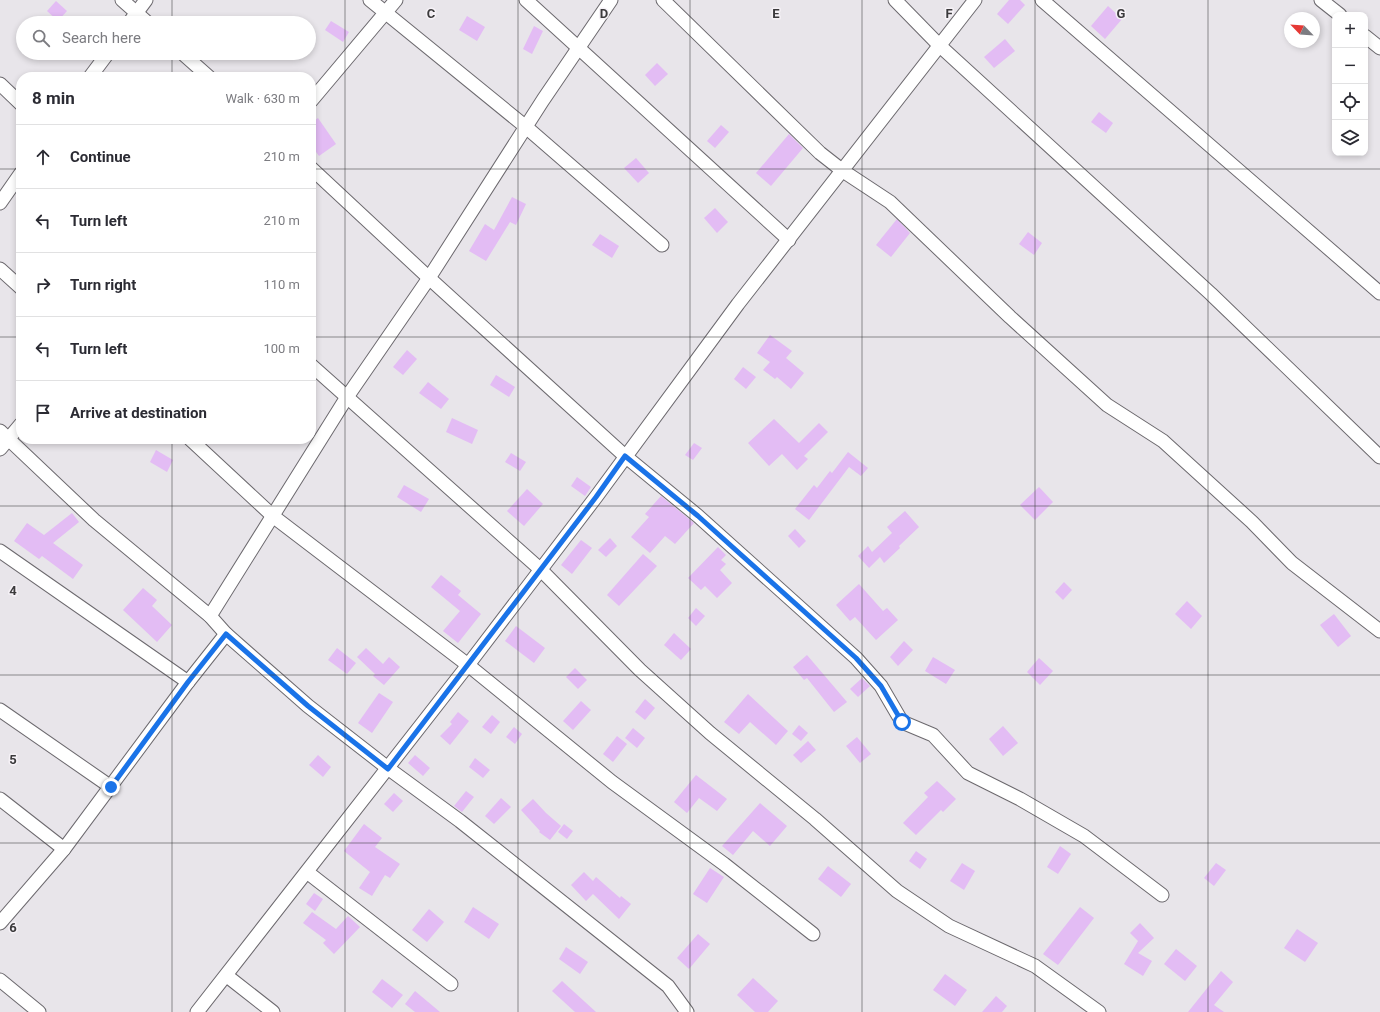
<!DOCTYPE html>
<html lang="en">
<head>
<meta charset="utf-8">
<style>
  :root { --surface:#fff; --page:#f7f7f7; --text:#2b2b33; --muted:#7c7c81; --line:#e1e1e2 }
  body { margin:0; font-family:Roboto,sans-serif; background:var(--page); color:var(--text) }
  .controls { position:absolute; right:12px; top:12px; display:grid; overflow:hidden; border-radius:8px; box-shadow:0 2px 6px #0003 }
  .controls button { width:36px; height:36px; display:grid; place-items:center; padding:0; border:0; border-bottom:1px solid var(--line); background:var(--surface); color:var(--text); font:20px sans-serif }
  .compass { position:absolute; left:1284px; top:12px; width:36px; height:36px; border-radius:50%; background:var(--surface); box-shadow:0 2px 6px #0003; rotate:295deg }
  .stop { position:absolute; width:12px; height:12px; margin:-9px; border:3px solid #1a73e8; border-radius:50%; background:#fff }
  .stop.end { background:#1a73e8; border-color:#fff; box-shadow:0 1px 4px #0008 }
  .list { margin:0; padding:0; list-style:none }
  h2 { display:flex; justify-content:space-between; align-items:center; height:52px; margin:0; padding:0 16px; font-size:17px }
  h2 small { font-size:13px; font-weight:400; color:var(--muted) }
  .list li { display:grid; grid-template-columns:26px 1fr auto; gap:12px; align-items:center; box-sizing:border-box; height:64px; padding:0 16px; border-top:1px solid var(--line) }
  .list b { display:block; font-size:15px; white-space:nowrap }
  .list em { font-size:13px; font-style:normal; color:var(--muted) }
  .icon { flex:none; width:22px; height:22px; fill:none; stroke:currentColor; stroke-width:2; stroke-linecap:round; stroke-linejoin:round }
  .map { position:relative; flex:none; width:1380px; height:1012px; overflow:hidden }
  .search { position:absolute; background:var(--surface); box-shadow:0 2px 6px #0003; left:16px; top:16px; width:300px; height:44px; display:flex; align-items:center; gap:10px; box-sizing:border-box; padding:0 14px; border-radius:22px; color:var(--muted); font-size:15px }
  .panel { position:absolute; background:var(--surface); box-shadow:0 2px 6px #0003; left:16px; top:72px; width:300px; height:372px; border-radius:16px }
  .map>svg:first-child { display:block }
  .building { fill:#e3bcf4 }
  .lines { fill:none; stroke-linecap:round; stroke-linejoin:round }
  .minor-casing { stroke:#6c696e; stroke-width:15 }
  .minor { stroke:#fff; stroke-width:13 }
  .route { stroke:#1a73e8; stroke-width:5 }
  .grid { fill:none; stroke:#3b3a3c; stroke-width:1; stroke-opacity:0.55 }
  .grid-label { font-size:13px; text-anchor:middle; font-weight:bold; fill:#3b3a3c; stroke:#f6f2f7; stroke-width:3; stroke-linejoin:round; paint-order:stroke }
</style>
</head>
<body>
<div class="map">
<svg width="1380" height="1012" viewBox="0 0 1380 1012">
  <rect width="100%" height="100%" fill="#e8e5ea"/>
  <g class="building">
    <polygon points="1009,0 1020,0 1025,5 1008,24 997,14"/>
    <polygon points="56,1 67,11 58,21 47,11"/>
    <polygon points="1108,6 1122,19 1105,39 1091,26"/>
    <polygon points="467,16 485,27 477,41 459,30"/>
    <polygon points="331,21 349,32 343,42 325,30"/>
    <polygon points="534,26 543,31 532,54 523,49"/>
    <polygon points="1005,39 1015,51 994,68 984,57"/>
    <polygon points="657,63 668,74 655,86 645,75"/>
    <polygon points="1099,112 1113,123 1106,133 1091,122"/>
    <polygon points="318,118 336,144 319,156 311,145 311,123"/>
    <polygon points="721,125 729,132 715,148 707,141"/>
    <polygon points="789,134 803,148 771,186 756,173"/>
    <polygon points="636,158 649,173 638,183 624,168"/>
    <polygon points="512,197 526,204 516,225 510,222 486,261 469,251 485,224 494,230"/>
    <polygon points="715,208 728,222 717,233 704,218"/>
    <polygon points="897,219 910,233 891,257 876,245"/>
    <polygon points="1028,232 1042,243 1034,255 1019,244"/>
    <polygon points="600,234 619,246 612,258 592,245"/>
    <polygon points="770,335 792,351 786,358 804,373 791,389 777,377 775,379 763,370 770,362 757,353"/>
    <polygon points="407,350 417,359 403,375 393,367"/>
    <polygon points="743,367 756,377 746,389 734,379"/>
    <polygon points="496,375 515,387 509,397 490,385"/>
    <polygon points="428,382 449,399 441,409 419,393"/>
    <polygon points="452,418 478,430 472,444 446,432"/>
    <polygon points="774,419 799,443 819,423 828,432 804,456 808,459 797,470 782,454 769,466 748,443"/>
    <polygon points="694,443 702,448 693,460 685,455"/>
    <polygon points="156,450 173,460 167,472 150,462"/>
    <polygon points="848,452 868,468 861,476 849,467 809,520 795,509 814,485 817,488 830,471 832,473"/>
    <polygon points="511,453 526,462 520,471 505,462"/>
    <polygon points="577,477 591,487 585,496 571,486"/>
    <polygon points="404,485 429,499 421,512 397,497"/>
    <polygon points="1039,487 1053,502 1035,520 1020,505"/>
    <polygon points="527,489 543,504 524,526 507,511"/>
    <polygon points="661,496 694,523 675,544 665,536 650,553 631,537 649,517 645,514"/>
    <polygon points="905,511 919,527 899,546 900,548 884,563 880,557 869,568 858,556 868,546 872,552 892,533 887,527"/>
    <polygon points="72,513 79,522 53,543 83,565 73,579 42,556 39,559 14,541 27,523 44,535"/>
    <polygon points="795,529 806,541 799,548 788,536"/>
    <polygon points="610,538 617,546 606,557 598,550"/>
    <polygon points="581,540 592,548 572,574 561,565"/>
    <polygon points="718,547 726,555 721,560 726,564 720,570 732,583 717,598 705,586 701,590 688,578"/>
    <polygon points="643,554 657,566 619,606 607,595"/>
    <polygon points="441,575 461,591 458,595 481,614 458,643 443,631 460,611 431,587"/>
    <polygon points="1064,582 1072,590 1063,600 1055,592"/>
    <polygon points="859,584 883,611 887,608 898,620 876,640 855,617 850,621 836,605"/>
    <polygon points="143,588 157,600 152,606 172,625 157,642 123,610"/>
    <polygon points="1187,601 1202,616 1191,629 1175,614"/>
    <polygon points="696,608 705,616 696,626 688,618"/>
    <polygon points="1334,614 1351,636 1338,647 1320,625"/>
    <polygon points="516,626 545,648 534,663 505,641"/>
    <polygon points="674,633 691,649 681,660 664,645"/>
    <polygon points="904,641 913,650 898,666 890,657"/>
    <polygon points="337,648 356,663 347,674 328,660"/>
    <polygon points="366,648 383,664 389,657 400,667 384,685 373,676 375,674 357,657"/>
    <polygon points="807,655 847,702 834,712 807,678 804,680 793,667"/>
    <polygon points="933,657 955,670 946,684 925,671"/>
    <polygon points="1039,658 1053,671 1040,685 1027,672"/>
    <polygon points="575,668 587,680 578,689 566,677"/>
    <polygon points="862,678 870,686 858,697 850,689"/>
    <polygon points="379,693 393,702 372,733 358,723"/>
    <polygon points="748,694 788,731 776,745 750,722 739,734 724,722"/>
    <polygon points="645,699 655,708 645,720 635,712"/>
    <polygon points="581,701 591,710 573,730 563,721"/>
    <polygon points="458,712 469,721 450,745 440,736 452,724 450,722"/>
    <polygon points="492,715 500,722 491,734 482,727"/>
    <polygon points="799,725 808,733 801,741 792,734"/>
    <polygon points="1003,726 1018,743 1003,756 989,739"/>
    <polygon points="514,727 522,734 515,744 506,737"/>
    <polygon points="633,728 645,738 637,748 625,738"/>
    <polygon points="617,736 627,744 613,762 603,754"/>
    <polygon points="857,737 871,754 860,763 846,746"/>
    <polygon points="808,741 816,750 801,763 793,755"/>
    <polygon points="318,755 331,767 323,777 309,765"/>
    <polygon points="415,755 430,768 423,776 408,763"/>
    <polygon points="475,758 490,770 483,778 469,767"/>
    <polygon points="696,775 727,799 717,811 699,798 687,813 674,802"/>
    <polygon points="937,781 956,799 943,812 941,810 916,835 903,823 928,797 924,793"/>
    <polygon points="466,791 474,797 462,812 454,806"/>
    <polygon points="394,793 403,801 393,812 384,804"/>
    <polygon points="501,798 511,807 494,824 485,816"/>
    <polygon points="533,799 546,813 561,826 550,840 539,832 540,831 521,810"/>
    <polygon points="760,803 787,826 770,846 753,831 733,855 722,846"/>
    <polygon points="364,824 382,838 375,847 400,864 390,878 385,875 372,896 359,888 370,872 344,851"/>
    <polygon points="564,824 573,831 567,839 558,832"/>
    <polygon points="1060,846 1071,854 1058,874 1047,867"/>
    <polygon points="916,851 927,859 920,869 909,861"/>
    <polygon points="962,863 975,871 964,890 950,881"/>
    <polygon points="1216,863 1226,870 1214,886 1204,878"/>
    <polygon points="828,866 851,884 841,897 818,879"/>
    <polygon points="710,868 724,877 707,903 693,894"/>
    <polygon points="584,872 593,881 596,877 620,898 621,896 631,904 619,919 593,894 586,901 571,885"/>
    <polygon points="314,893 323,899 315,911 306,904"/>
    <polygon points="473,907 499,924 489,939 464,922"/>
    <polygon points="1080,907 1094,918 1058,965 1043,954"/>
    <polygon points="429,909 444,922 427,942 412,930"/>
    <polygon points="312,912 336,929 348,916 360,927 334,954 323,943 326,940 303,923"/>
    <polygon points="1140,923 1154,938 1138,953 1152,961 1143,976 1124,964 1138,941 1130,933"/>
    <polygon points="1297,929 1318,943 1305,962 1284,948"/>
    <polygon points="698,934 710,944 689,969 677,958"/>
    <polygon points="566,947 588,962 580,974 559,959"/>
    <polygon points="1176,949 1197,966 1185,981 1164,964"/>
    <polygon points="1221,971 1233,982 1214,1005 1224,1012 1188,1012"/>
    <polygon points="945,974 967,990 955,1006 933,990"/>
    <polygon points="753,978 778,1001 768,1012 755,1012 737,995"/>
    <polygon points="382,979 403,995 392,1008 372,992"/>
    <polygon points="562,981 596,1012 575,1012 552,991"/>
    <polygon points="415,991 440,1012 415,1012 405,1004"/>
    <polygon points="996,996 1007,1006 1002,1012 982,1012"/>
  </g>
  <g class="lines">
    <defs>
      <g id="minor">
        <polyline points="122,0 148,23"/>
        <polyline points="370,0 526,127 662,245"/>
        <polyline points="526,0 789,240"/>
        <polyline points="663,0 820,153 843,171 890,202 1010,317 1107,405 1163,441 1252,522 1292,563 1380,631"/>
        <polyline points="895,0 940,46 1211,294 1380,457"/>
        <polyline points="1042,0 1380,293"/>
        <polyline points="1321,0 1340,15"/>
        <polyline points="129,23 146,0"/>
        <polyline points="1365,36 1380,48"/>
        <polyline points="182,53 209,77"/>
        <polyline points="90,77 108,53"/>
        <polyline points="0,84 21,104"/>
        <polyline points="311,101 396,0"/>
        <polyline points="311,168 429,278 625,456 698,516 856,658 881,686 902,722 933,735 968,773 1020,799 1084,836 1162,895"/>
        <polyline points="0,203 21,173"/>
        <polyline points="0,269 21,288"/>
        <polyline points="311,365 540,569 640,670 710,733 815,819 897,891 949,926 1035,966 1099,1012"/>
        <polyline points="0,431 94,520 210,616 226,634 308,706 389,769 460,821 668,986 687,1012"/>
        <polyline points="190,439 274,517 468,665 612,782 724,864 813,934"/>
        <polyline points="0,449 21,424"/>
        <polyline points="0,551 188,682"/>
        <polyline points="210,616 347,397 429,278 543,100 611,0"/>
        <polyline points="0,710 111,787"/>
        <polyline points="0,799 64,849"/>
        <polyline points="307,872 451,984"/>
        <polyline points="0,923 64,849 188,682 226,634"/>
        <polyline points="227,976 273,1012"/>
        <polyline points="0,980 39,1012"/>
        <polyline points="197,1012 468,665 596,497 738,304 975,0"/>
      </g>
    </defs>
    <use href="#minor" class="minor-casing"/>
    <use href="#minor" class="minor"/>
  </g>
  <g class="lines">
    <polyline class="route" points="111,787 188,682 226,634 308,706 388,769 596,497 625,456 698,516 856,658 881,686 902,722"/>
  </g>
  <path class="grid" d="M 172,0 L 172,23M 345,0 L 345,1012M 518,0 L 518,1012M 690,0 L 690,1012M 862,0 L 862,1012M 1035,0 L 1035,1012M 1208,0 L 1208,1012M 172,53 L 172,77M 0,169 L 21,169M 311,169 L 1380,169M 0,337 L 21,337M 311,337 L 1380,337M 172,439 L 172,1012M 0,506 L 1380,506M 0,675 L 1380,675M 0,843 L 1380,843"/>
  <g class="grid-label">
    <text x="431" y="18">C</text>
    <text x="604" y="18">D</text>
    <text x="776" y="18">E</text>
    <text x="949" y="18">F</text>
    <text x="1121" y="18">G</text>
    <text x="13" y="595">4</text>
    <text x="13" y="764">5</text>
    <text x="13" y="932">6</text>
  </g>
</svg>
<div class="controls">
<button>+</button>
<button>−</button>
<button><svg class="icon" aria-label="locate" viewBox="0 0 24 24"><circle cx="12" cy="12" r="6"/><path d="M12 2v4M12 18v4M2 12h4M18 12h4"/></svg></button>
<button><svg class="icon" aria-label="layers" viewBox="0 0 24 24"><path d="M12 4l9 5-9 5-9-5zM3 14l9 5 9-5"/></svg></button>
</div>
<svg class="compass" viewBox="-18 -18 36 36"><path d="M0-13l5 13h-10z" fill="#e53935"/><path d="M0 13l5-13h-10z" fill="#7c7c81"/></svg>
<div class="stop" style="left:902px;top:722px"></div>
<div class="stop end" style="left:111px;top:787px"></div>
<div class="search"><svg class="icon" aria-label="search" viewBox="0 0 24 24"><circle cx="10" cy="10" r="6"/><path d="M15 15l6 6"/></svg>Search here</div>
<section class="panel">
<h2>8 min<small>Walk · 630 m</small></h2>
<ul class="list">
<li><svg class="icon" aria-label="ahead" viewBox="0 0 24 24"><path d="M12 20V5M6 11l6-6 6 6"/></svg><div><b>Continue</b></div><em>210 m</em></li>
<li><svg class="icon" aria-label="left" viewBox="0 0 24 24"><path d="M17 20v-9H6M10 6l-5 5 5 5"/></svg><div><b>Turn left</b></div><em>210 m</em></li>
<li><svg class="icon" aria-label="right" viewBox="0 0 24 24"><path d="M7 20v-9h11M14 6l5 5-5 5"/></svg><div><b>Turn right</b></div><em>110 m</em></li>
<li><svg class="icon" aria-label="left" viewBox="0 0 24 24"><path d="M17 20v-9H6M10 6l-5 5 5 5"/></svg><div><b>Turn left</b></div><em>100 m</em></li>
<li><svg class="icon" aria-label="arrive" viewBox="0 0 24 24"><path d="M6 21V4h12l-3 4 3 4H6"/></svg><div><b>Arrive at destination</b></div></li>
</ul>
</section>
</div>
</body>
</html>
